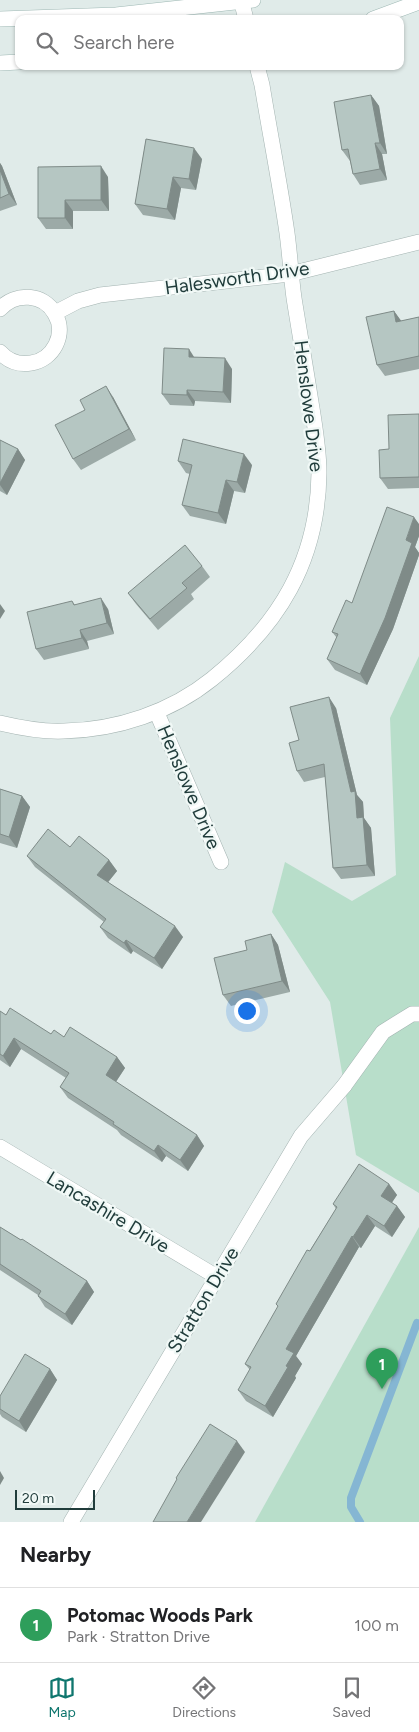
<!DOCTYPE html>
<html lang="en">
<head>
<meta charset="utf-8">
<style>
  :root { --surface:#fff; --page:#f2f2f2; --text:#202124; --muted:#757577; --line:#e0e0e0; --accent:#0f766e }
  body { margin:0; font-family:Figtree,sans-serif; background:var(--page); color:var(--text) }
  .scale { position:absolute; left:15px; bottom:12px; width:80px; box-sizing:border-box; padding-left:5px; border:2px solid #203c3b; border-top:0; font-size:14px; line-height:18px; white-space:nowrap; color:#203c3b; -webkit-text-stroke:4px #f0f8f6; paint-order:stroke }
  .you { position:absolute; left:246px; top:1010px; width:18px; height:18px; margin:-12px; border:4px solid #fff; border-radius:50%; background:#1a73e8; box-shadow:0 0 0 8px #1a73e833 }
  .badge { display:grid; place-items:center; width:32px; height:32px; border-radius:50%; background:var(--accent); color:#fff; font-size:16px; font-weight:700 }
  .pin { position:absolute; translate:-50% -41px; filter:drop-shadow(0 1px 2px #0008) }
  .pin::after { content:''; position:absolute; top:26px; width:18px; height:15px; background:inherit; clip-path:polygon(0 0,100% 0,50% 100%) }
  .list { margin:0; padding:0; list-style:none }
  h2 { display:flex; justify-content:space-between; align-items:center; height:65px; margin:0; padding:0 20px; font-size:21px }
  h2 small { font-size:16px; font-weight:400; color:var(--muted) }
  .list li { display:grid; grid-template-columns:32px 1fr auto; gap:15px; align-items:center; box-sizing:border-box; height:75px; padding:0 20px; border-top:1px solid var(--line) }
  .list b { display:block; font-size:19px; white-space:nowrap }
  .list p { margin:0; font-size:16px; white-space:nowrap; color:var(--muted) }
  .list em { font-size:16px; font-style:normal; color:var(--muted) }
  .icon { flex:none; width:28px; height:28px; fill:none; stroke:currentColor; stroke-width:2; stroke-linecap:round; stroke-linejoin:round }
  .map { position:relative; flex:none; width:419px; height:1522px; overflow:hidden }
  .search { position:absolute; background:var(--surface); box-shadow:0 1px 4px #0004; left:15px; right:15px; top:15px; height:55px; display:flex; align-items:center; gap:12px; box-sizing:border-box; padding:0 18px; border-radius:10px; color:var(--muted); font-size:19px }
  .sheet { height:140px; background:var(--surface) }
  nav { display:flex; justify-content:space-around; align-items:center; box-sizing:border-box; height:70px; border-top:1px solid var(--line); background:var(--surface); font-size:14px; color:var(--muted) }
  nav a { display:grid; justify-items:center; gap:2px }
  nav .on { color:var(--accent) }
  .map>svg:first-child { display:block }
  .green { fill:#b8deca }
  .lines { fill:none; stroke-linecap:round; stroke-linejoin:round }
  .stream { stroke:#85b6d3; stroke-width:8 }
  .service-casing { stroke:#a3b3b1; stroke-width:16 }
  .minor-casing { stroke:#a3b3b1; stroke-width:16 }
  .secondary-casing { stroke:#9eb8b4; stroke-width:16 }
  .service { stroke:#fff; stroke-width:15 }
  .minor { stroke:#fff; stroke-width:15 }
  .secondary { stroke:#fff; stroke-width:15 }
  .wall { fill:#9caaa7 }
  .shaded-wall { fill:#7f8b88 }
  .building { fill:#b5c6c2; stroke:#7f8b88 }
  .labels { text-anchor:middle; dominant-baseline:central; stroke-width:4.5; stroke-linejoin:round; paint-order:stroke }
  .street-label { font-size:19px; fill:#203c3b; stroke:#f0f8f6 }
</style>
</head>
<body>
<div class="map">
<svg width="419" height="1522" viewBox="0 0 419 1522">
  <rect width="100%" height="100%" fill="#e0ebe9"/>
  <g class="green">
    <polygon points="419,656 419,1193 356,1155 330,1002 272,912 285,862 352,901 396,875 390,718"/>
    <polygon points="419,1227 419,1522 255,1522"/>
  </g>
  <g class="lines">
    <polyline class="stream" points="360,1522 351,1507 351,1498 417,1323"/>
    <defs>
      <polyline id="service" points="344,1086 383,1032 412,1014 419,1014"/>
      <g id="minor">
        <polyline points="241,0 246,19"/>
        <path d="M 0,309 C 15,292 44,293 55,314 C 67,334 53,360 31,363 C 19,365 8,361 0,352"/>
        <polyline points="55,313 78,301 100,295 290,274 419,242"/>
        <polyline points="157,713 221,862"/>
        <path d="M 0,723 C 21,728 43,732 64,731 C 117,730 171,712 212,679 C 279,625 318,561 319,473 C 319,447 314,421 310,396 C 305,363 299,330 294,298 C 291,276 290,255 287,233 C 280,184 270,134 262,85 L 257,66"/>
        <polyline points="0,1147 217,1277"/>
        <polyline points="71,1522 301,1136 344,1086"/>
      </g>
      <g id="secondary">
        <polyline points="0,19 116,15 253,0"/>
        <polyline points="373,19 419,2"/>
        <polyline points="0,63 19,62"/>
      </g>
    </defs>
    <use href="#service" class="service-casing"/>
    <use href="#minor" class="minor-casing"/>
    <use href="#secondary" class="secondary-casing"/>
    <use href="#service" class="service"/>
    <use href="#minor" class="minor"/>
    <use href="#secondary" class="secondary"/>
  </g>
  <g class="wall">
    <polygon points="371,95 379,106 387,154 382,154 387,180 360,185 353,174 350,161 342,150"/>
    <polygon points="146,139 202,159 196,190 181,188 175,220 143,215 135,204"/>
    <polygon points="0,163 2,166 17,205 0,211"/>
    <polygon points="38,167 108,177 109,211 73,211 73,229 46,229 38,218"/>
    <polygon points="394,311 401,321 419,317 419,369 385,376 377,365"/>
    <polygon points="194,357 232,369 231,403 195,401 194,406 170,405 162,394"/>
    <polygon points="113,397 136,440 81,470 73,459"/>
    <polygon points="419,414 419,488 388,489 380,478 389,449"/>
    <polygon points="0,440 18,449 25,460 7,495 0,491"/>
    <polygon points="178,461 252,465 245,493 234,491 226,524 190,516 182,505 190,474 186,473"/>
    <polygon points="419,524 419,536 415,547 419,553 419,555 393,629 367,685 335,670 327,659 337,638 332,632 352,603"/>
    <polygon points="202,566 210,577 191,594 194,599 158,630 136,604 128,593"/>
    <polygon points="72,601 75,605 108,609 114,634 87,641 89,649 44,660 36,649"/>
    <polygon points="336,708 357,795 363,802 364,818 371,828 375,876 341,879 333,868 325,777 304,782 297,771 299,740"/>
    <polygon points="0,789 22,796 30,807 17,848 0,843"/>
    <polygon points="70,847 109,860 117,871 108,882 183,937 162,969 133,951 131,954 108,938 100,927 104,922 35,867 27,856"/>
    <polygon points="271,934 278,945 290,992 231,1006 223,995 247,950"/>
    <polygon points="0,1011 6,1015 51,1034 64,1037 117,1057 125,1068 116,1082 197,1135 204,1146 188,1171 166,1156 162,1162 121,1135 117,1130 68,1098 60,1087 66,1078 21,1049 10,1067 0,1060"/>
    <polygon points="389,1184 397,1195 392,1202 397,1206 405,1217 392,1237 375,1226 361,1248 359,1247 296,1356 302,1364 295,1376 296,1378 273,1417 246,1401 238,1390 250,1370 245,1364 278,1307 276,1304 336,1209 333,1204"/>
    <polygon points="0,1227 87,1281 94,1292 72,1325 45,1307 38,1296 38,1295 0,1270"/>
    <polygon points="50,1369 57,1380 26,1432 2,1417 0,1414 0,1396"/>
  </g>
  <g class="shaded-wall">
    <polygon points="371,95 379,106 387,154 380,143"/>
    <polygon points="375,143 382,154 387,180 380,169"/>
    <polygon points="194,148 202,159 196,190 189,179"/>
    <polygon points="0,163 2,166 17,205 9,194 0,170"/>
    <polygon points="101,166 108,177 109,211 101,200"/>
    <polygon points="173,177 181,188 175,220 167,209"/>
    <polygon points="65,200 73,211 73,229 65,218"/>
    <polygon points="394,311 402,322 396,322"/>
    <polygon points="189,349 196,360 189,357"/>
    <polygon points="225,358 232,369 231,403 223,392"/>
    <polygon points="106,386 113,397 136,440 129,429"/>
    <polygon points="187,390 195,401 194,406 187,395"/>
    <polygon points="18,449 25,460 7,495 0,485 0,483"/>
    <polygon points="244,454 252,465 245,493 237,482"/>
    <polygon points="226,480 234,491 226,524 218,513"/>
    <polygon points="414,517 419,524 419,536 415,547 419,553 419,555 393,629 367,685 360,674"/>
    <polygon points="101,598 108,609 114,634 107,623"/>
    <polygon points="0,604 5,611 0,619"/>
    <polygon points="80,630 87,641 89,649 82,638"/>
    <polygon points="329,697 336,708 357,795 363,802 364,818 371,828 375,876 367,865 351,792"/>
    <polygon points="22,796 30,807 17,848 9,837"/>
    <polygon points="109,860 117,871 105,886 97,875"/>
    <polygon points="175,926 183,937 162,969 154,958"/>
    <polygon points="271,934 278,945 290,992 282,981"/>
    <polygon points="126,940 133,951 131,954 124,943"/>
    <polygon points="14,1038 21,1049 10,1067 3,1056"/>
    <polygon points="117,1057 125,1068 113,1086 106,1075"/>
    <polygon points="197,1135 204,1146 188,1171 180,1160"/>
    <polygon points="158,1145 166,1156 162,1162 154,1151"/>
    <polygon points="389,1184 397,1195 389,1207 381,1196"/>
    <polygon points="397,1206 405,1217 392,1237 384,1226"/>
    <polygon points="367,1215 375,1226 361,1248 353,1237"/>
    <polygon points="352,1236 359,1247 296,1356 302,1364 295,1376 296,1378 273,1417 265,1406 286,1366 286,1349"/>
    <polygon points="87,1281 94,1292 72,1325 65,1314"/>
    <polygon points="50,1369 57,1380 26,1432 19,1421"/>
    <polygon points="237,1441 245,1452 201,1522 187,1522"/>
    <polygon points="0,1471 4,1478 0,1485"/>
  </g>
  <g class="building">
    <polygon points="371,95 380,143 375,143 380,169 353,174 348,149 342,150 334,102"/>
    <polygon points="146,139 194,148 189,179 173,177 167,209 135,204"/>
    <polygon points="101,166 101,200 65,200 65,218 38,218 38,167"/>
    <polygon points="0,170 9,194 0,198"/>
    <polygon points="394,311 396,322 419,317 419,356 377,365 366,317"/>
    <polygon points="164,348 189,349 189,357 225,358 223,392 187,390 187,395 162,394"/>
    <polygon points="106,386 129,429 73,459 55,425 85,410 80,400"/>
    <polygon points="419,414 419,477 380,478 379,450 389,449 388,415"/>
    <polygon points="183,439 244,454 237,482 226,480 218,513 182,505 192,465 178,461"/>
    <polygon points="0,440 18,449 0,483"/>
    <polygon points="387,507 414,517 406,540 412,543 385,618 360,674 327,659 338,634 332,632 346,600 352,603"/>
    <polygon points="185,545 202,566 182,583 187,588 150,619 128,593"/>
    <polygon points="101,598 107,623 80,630 82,638 36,649 27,612 72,601 74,605"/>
    <polygon points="329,697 351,792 355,791 357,818 363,817 367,865 333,868 324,764 297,771 289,743 299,740 290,707"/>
    <polygon points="0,789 22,796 9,837 0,834"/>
    <polygon points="48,829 70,847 79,836 109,860 97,875 175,926 154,958 126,940 124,943 100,927 106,919 27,856"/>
    <polygon points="271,934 282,981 223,995 214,958 247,950 245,941"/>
    <polygon points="10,1008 51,1034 54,1030 64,1037 70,1027 117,1057 106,1075 197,1135 180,1160 158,1145 154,1151 113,1124 114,1122 60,1087 69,1073 14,1038 3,1056 0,1054 0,1011 6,1015"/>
    <polygon points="359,1164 389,1184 381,1196 397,1206 384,1226 367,1215 353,1237 352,1236 286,1349 294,1353 286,1366 288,1367 265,1406 238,1390 251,1367 245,1364 278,1306 276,1304 307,1250 310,1251 337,1207 333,1204"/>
    <polygon points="0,1227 21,1240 22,1239 87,1281 65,1314 38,1296 41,1291 0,1264"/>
    <polygon points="25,1354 50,1369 19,1421 0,1409 0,1396"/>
    <polygon points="210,1424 237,1441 187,1522 153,1522 177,1479 176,1478"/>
  </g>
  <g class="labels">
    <g class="street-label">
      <text transform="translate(237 278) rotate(-8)">Halesworth Drive</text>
      <text transform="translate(309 406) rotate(83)">Henslowe Drive</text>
      <text transform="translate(189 787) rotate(67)">Henslowe Drive</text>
      <text transform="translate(108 1212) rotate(31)">Lancashire Drive</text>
      <text transform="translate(203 1300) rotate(-59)">Stratton Drive</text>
    </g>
  </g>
</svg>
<div class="scale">20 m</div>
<div class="you"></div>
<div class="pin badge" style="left:382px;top:1389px;background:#2e9e5b">1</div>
<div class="search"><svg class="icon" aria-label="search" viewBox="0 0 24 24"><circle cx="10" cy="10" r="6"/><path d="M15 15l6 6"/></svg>Search here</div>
</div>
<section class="sheet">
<h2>Nearby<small></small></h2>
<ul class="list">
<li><span class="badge" style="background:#2e9e5b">1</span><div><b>Potomac Woods Park</b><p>Park · Stratton Drive</p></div><em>100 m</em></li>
</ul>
</section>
<nav>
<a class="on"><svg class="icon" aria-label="map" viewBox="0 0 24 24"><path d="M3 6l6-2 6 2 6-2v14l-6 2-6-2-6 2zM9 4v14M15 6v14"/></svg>Map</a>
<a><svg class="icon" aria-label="directions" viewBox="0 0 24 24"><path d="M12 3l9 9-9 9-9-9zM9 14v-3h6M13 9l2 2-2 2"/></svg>Directions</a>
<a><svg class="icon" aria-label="saved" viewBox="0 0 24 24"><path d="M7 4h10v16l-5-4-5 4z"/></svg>Saved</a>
</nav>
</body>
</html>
